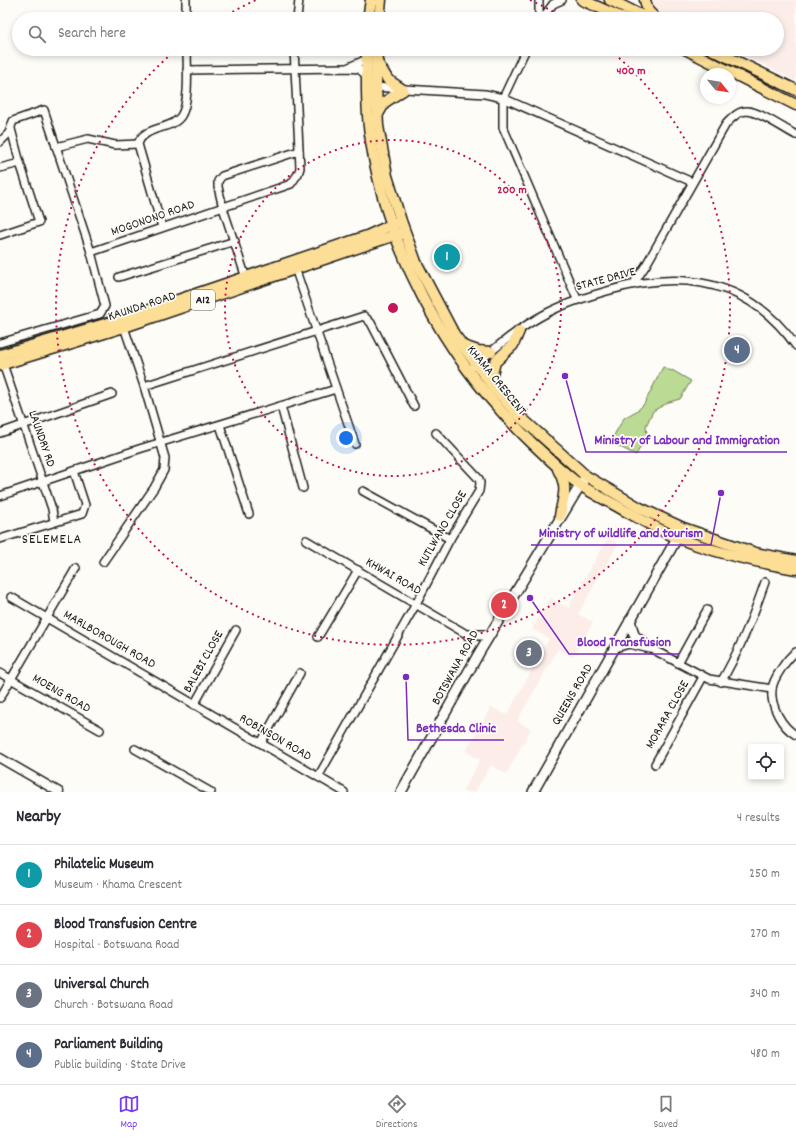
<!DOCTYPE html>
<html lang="en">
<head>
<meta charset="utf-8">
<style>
  :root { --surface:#fff; --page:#f2f2f3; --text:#2b2b33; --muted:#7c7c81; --line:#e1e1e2; --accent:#7c3aed }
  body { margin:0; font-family:Dekko,sans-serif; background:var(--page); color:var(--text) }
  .controls { position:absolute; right:12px; bottom:12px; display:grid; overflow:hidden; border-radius:4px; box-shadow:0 2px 6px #0003 }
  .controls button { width:36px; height:36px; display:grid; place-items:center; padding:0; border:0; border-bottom:1px solid var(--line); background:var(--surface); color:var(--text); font:20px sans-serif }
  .compass { position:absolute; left:700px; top:68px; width:36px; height:36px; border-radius:50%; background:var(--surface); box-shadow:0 2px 6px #0003; rotate:120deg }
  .you { position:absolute; left:346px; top:438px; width:14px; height:14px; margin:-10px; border:3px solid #fff; border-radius:50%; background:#1a73e8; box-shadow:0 0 0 6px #1a73e833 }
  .badge { display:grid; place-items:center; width:26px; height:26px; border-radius:50%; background:var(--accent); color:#fff; font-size:13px; font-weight:700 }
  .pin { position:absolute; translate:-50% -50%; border:2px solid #fff; box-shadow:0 1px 4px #0006 }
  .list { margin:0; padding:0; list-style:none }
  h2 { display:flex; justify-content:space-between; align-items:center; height:52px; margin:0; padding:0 16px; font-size:17px }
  h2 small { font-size:13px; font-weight:400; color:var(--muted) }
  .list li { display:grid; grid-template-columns:26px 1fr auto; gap:12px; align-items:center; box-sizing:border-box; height:60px; padding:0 16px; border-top:1px solid var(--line) }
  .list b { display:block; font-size:15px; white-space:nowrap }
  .list p { margin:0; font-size:13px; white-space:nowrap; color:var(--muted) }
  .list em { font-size:13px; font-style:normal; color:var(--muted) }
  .icon { flex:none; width:22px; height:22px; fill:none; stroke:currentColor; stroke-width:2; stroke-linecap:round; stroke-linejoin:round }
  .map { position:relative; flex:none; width:796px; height:792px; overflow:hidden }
  .search { position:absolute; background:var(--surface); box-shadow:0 2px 6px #0003; left:12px; right:12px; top:12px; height:44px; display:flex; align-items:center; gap:10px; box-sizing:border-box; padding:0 14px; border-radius:22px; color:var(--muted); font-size:15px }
  .sheet { height:292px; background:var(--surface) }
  nav { display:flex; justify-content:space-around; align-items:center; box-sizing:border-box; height:56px; border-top:1px solid var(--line); background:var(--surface); font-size:11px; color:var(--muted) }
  nav a { display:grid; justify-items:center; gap:2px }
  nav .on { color:var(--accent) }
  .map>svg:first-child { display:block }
  .built { fill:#fcede8 }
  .green { fill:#bbda93; stroke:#6c7b58 }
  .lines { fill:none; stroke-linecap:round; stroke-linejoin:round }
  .minor-casing { stroke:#1c1c1c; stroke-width:10 }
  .tertiary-casing { stroke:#1c1c1c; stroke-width:11 }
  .secondary-casing { stroke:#1c1c1c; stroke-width:12 }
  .primary-casing { stroke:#1c1c1c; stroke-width:13 }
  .minor { stroke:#fdfcf7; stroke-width:7 }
  .tertiary { stroke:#fdfcf7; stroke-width:8 }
  .secondary { stroke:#fdfcf7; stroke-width:9 }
  .primary { stroke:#fcde96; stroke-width:10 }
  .ring { fill:none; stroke:#c2185b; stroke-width:2; stroke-dasharray:2 4 }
  .labels { text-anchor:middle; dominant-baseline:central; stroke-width:3.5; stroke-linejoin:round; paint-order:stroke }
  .shield { fill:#fdfcf7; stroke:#605f5e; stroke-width:1 }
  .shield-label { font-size:12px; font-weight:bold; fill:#1c1c1c }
  .street-label { font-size:13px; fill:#1c1c1c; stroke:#fdfcf7 }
  .neighbourhood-label { font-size:14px; letter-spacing:1px; fill:#1c1c1c; stroke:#fdfcf7 }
  .centre { fill:#c2185b; stroke:#fdfcf7; stroke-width:2 }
  .ring-label { font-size:12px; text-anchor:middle; font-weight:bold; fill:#c2185b; stroke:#fdfcf7; stroke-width:3.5; stroke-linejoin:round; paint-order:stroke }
  .leader { fill:none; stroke:#7b2cbf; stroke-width:1.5 }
  .callout-dot { fill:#7b2cbf; stroke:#fdfcf7; stroke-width:1.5 }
  .callout-label { font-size:14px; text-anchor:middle; font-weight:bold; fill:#7b2cbf; stroke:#fdfcf7; stroke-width:3.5; stroke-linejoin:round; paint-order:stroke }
</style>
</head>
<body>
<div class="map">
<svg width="796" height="792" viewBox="0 0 796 792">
  <rect width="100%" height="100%" fill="#fdfcf7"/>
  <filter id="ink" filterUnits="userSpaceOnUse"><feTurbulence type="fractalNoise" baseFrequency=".025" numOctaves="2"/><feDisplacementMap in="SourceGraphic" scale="8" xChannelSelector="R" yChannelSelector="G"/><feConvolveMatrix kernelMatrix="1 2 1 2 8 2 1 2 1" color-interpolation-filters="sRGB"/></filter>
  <g filter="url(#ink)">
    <g class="built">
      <polygon points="636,0 796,0 796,81 733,49 777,49 777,19 673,19"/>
      <polygon points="608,538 618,544 578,614 593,622 573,657 558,649 517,721 531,729 506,774 491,765 475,792 462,792 480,760 466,751 491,707 507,715 549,639 532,629 551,598 568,608"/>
    </g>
    <polygon class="green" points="663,367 671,371 672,370 691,381 680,399 669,402 653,411 646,426 647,435 636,455 610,442 624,418 638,410 644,404"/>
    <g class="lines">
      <defs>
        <g id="minor">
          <polyline points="186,0 186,19"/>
          <polyline points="539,0 539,19"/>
          <polyline points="297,19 299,0"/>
          <polyline points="542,19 553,4 562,0"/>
          <polyline points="526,49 503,98 503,127 577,299"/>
          <polyline points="349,67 367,59"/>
          <polyline points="187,70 347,68 359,69 367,76"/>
          <polyline points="373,87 485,94 503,98 692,182"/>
          <polyline points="11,129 20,163"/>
          <polyline points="0,142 9,133 13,121 44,110 91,252 105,306 100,314 0,343"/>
          <polyline points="56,147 88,139 115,145 138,144"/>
          <polyline points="0,168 20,163 39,222 0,235"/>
          <path d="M 162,227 L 138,144 C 144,125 171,131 181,116 C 190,102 187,67 187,49"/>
          <polyline points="91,252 291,184 298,174 300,168 294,49"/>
          <polyline points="294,265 355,444"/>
          <polyline points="119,277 235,241"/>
          <polyline points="247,281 223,208 218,187 218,181 222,176 299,151"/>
          <path d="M 634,283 L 646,265 L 726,124 C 732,118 738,111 747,111 C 761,112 784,129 796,135"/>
          <polyline points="2,361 52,509 54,522"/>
          <path d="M 473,367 C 496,347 520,327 547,313 C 566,303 586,297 607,291 C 681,269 749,279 796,346"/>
          <polyline points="144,386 364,316 371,323 414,406"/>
          <polyline points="281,406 303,488"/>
          <polyline points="220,425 249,514"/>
          <polyline points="0,433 112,394"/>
          <polyline points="363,491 450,539"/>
          <polyline points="0,496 139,449 336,389"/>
          <polyline points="0,539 82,514 85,505 74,471"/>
          <polyline points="306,540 468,635"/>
          <polyline points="103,562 154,488 164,470 165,458 144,386 124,327"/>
          <polyline points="11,597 344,792"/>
          <polyline points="318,637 358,570"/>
          <polyline points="650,648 709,679 772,689"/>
          <path d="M 796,652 C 787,658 773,679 772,689 C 770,706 782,727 796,735"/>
          <polyline points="678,663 707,610"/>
          <polyline points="0,673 100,730"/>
          <path d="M 721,682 C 740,650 753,617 765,582"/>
          <polyline points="0,698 76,568"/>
          <polyline points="194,705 236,630"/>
          <polyline points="261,743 300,673"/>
          <polyline points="135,749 211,792"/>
          <polyline points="655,764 703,677"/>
          <polyline points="318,777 416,604 450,539 479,491 480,483 479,479 436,433"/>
        </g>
        <polyline id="tertiary" points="0,758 59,792"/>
        <g id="secondary">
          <polyline points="630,620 634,635 647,646"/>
          <polyline points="468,635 489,635"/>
          <polyline points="615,647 629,643 650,648"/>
          <polyline points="401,792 479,653 584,479"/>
          <polyline points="533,792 681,531"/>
        </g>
        <g id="primary">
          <polyline points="582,0 625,19"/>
          <polyline points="610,0 649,19"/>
          <polyline points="645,0 648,11 656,19"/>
          <polyline points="368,19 371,0"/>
          <polyline points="379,19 381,0"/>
          <path d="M 367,49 C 367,75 366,101 369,127 C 384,246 444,358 530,441 C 546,456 562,472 580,485 C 594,494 608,501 622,509 C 640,519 659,530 678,538 C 716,553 756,562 796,569"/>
          <polyline points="377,49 376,87 378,126 387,176 401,221 416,262 454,334 494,388 517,414 586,476 640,508 683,528 755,553 796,561"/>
          <polyline points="685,49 796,105"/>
          <polyline points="711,49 796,90"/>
          <polyline points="377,62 388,80 403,90"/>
          <polyline points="378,114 385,102 403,90"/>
          <polyline points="463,346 478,351 491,352"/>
          <polyline points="0,355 122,319 367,236 398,222"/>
          <polyline points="0,365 124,327 401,233"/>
          <polyline points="490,382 495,362 513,345 519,331"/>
          <path d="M 558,469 C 569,489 563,496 560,516"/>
        </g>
      </defs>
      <use href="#minor" class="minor-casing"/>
      <use href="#tertiary" class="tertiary-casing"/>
      <use href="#secondary" class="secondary-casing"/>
      <use href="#primary" class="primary-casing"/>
      <use href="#minor" class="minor"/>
      <use href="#tertiary" class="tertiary"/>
      <use href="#secondary" class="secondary"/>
      <use href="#primary" class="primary"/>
    </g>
  </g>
  <g class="ring">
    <circle cx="393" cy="308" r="168"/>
    <path d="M222 18A337 337 0 0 1 256 0M530 0A337 337 0 0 1 564 18M610 50A337 337 0 1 1 176 50"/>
  </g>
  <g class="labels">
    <rect class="shield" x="191" y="290" width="24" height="20" rx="3"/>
    <g class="shield-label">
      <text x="203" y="300">A12</text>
    </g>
    <g class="street-label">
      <text transform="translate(153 219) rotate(-19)">MOGONONO ROAD</text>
      <text transform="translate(606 280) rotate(-15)">STATE DRIVE</text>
      <text transform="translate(142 307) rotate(-18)">KAUNDA ROAD</text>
      <text transform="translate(496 381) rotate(51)">KHAMA CRESCENT</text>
      <text transform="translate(41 439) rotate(71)">LAUNDRY RD</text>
      <text transform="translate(443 529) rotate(-60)">KUTLWANO CLOSE</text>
      <text transform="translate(393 577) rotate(30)">KHWAI ROAD</text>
      <text transform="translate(109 640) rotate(30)">MARLBOROUGH ROAD</text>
      <text transform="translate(204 662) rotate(-61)">BALEBI CLOSE</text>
      <text transform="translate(456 668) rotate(-61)">BOTSWANA ROAD</text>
      <text transform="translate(61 694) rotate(30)">MOENG ROAD</text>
      <text transform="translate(573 695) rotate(-60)">QUEENS ROAD</text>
      <text transform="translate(668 715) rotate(-61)">MORARA CLOSE</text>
      <text transform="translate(275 738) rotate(30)">ROBINSON ROAD</text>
    </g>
    <g class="neighbourhood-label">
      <text x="52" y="540">SELEMELA</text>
    </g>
  </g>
  <circle cx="393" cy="308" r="6" class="centre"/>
  <g class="ring-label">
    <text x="631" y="74">400 m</text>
    <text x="512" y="193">200 m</text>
  </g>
  <path class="leader" d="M565 376L586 452H787M721 493L711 545H531M530 598L569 654H679M406 677L408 740H504"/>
  <g class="callout-dot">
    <circle cx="565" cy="376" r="4"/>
    <circle cx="721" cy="493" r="4"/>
    <circle cx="530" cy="598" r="4"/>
    <circle cx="406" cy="677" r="4"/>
  </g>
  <g class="callout-label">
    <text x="687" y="444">Ministry of Labour and Immigration</text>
    <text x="621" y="537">Ministry of wildlife and tourism</text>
    <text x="624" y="646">Blood Transfusion</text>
    <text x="456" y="732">Bethesda Clinic</text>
  </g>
</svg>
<div class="controls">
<button><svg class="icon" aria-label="locate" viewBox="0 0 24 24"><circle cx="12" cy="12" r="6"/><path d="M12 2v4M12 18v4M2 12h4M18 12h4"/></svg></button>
</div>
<svg class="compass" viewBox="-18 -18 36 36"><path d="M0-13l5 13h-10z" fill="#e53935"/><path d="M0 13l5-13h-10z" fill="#7c7c81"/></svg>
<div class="you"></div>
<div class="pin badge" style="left:447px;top:257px;background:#0f9aa8">1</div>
<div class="pin badge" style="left:504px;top:605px;background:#e0444e">2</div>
<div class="pin badge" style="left:529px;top:653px;background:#6b7280">3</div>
<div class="pin badge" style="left:737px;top:350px;background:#5c6f8a">4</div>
<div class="search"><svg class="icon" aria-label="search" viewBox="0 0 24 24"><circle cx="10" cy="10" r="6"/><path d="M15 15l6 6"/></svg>Search here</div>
</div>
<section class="sheet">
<h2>Nearby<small>4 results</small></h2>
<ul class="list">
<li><span class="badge" style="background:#0f9aa8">1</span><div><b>Philatelic Museum</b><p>Museum · Khama Crescent</p></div><em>250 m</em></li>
<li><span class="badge" style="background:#e0444e">2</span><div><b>Blood Transfusion Centre</b><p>Hospital · Botswana Road</p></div><em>270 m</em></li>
<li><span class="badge" style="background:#6b7280">3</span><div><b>Universal Church</b><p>Church · Botswana Road</p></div><em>340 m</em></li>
<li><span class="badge" style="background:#5c6f8a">4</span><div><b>Parliament Building</b><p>Public building · State Drive</p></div><em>480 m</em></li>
</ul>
</section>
<nav>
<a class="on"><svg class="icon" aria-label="map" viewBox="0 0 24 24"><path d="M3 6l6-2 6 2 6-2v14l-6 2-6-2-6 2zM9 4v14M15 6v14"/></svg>Map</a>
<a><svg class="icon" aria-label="directions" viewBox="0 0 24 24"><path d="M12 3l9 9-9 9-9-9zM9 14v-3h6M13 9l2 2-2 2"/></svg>Directions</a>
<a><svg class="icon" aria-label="saved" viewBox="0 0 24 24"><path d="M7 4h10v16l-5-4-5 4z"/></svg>Saved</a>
</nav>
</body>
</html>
